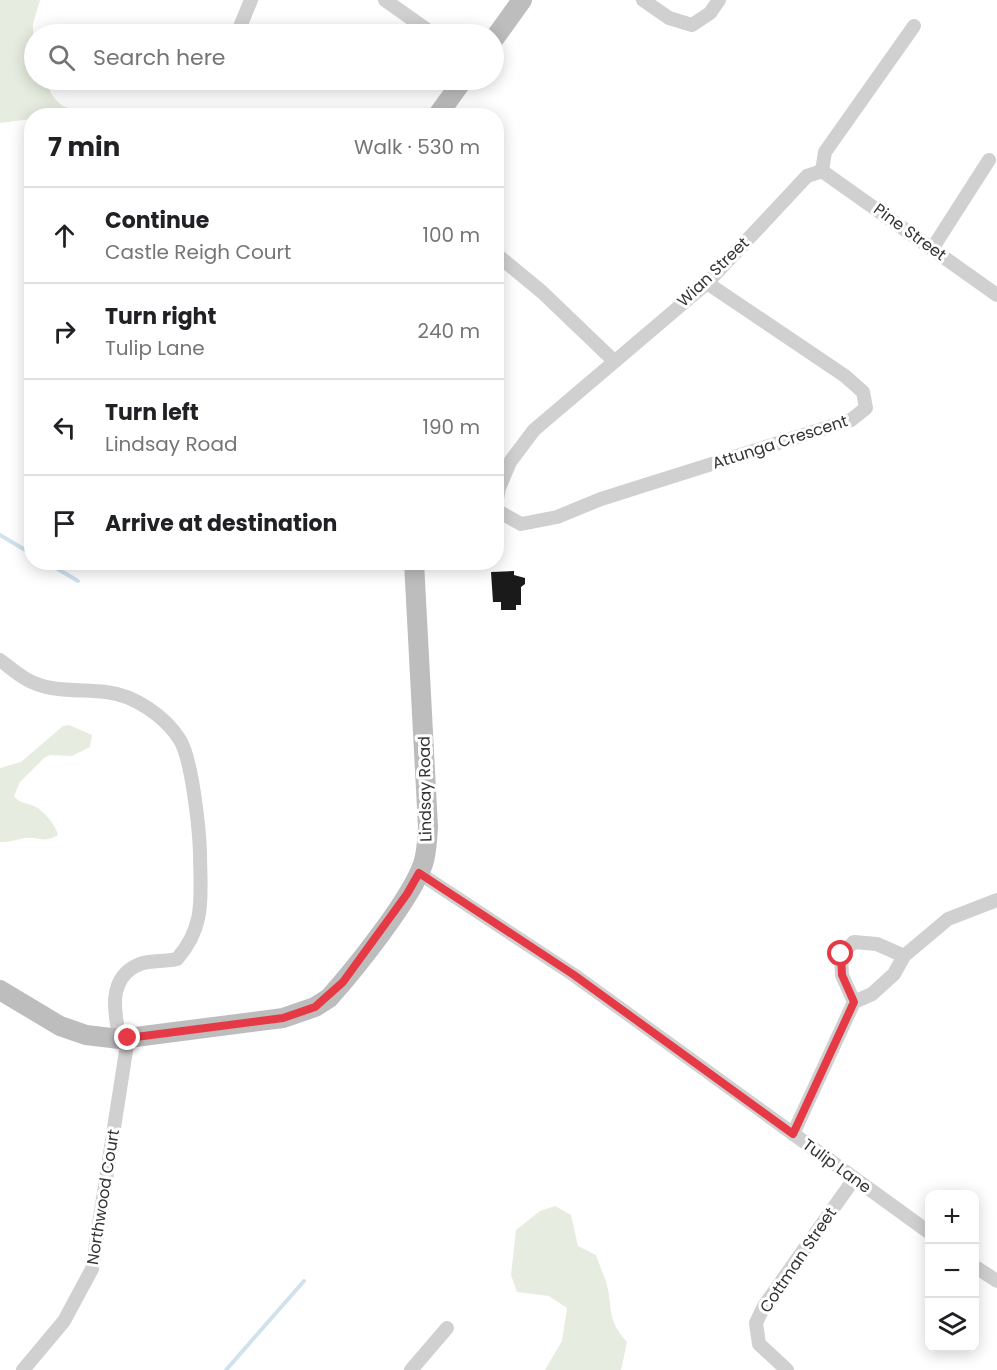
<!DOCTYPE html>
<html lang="en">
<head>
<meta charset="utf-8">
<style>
  :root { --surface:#fff; --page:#f6f6f6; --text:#202124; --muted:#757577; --line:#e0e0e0 }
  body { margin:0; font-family:Poppins,sans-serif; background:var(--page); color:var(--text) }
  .controls { position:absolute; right:18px; bottom:18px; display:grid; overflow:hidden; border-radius:12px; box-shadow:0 3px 15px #0003 }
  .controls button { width:54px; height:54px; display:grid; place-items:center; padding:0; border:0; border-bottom:2px solid var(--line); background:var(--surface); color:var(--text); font:30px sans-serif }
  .stop { position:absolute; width:18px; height:18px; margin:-14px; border:4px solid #e63946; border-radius:50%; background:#fff }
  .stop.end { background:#e63946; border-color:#fff; box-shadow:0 2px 6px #0008 }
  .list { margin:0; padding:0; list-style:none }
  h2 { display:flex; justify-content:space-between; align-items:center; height:78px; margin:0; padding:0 24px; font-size:26px }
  h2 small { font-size:20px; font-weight:400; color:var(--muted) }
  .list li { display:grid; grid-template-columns:39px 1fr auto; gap:18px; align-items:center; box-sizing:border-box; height:96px; padding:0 24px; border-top:2px solid var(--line) }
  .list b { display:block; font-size:22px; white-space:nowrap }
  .list p { margin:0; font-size:20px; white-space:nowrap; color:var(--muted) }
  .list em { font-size:20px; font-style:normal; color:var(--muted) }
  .icon { flex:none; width:33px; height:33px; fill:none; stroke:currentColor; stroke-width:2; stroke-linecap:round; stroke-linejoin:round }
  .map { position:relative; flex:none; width:997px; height:1370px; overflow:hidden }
  .search { position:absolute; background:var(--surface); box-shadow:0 3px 15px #0003; left:24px; top:24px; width:480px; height:66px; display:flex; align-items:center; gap:15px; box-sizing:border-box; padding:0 21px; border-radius:33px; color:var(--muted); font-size:22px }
  .panel { position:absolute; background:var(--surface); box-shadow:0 3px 15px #0003; left:24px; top:108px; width:480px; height:462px; border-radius:24px }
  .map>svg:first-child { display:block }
  .green { fill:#e6ecdf }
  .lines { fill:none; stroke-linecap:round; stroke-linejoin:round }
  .stream { stroke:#cfe2ee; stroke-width:4 }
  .building { fill:#1a1a1a }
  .street { stroke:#d0d0d0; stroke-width:14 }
  .secondary { stroke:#bdbdbd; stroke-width:20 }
  .route { stroke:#e63946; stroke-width:8 }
  .labels { text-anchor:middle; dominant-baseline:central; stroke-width:6; stroke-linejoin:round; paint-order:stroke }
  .street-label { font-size:16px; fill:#333; stroke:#fff }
</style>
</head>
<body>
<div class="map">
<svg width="997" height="1370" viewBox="0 0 997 1370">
  <rect width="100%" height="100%" fill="#fff"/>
  <g class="green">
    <path d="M 0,0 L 40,0 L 33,24 L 34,80 L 46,80 C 53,103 60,104 80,115 L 32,116 L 31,119 L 0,123 Z"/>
    <path d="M 69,725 L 92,735 L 90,747 L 72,756 L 50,755 L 44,758 L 20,782 L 14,796 C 20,804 28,803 36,807 C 45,812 56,826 58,835 C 42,844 40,836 25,838 C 15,840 10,842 0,842 L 0,768 L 21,762 L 63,726 Z"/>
    <path d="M 555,1206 L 571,1215 L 578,1246 L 596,1255 C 599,1264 603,1273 606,1282 C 614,1310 605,1317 627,1342 L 621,1370 L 545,1370 L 562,1341 L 567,1308 L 549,1296 L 517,1292 L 511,1275 L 516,1230 L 540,1211 Z"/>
  </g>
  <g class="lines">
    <g class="stream">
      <polyline points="0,535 32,554"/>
      <polyline points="46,562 78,581"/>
      <polyline points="226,1370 304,1281"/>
    </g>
  </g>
  <polygon class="building" points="514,571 514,575 525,578 525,584 521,587 521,605 516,605 516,610 501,610 501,602 493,602 491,572"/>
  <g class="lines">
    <g class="street">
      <polyline points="385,0 433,34"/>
      <polyline points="643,0 669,18 692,25 710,13 719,0"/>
      <polyline points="237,34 251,0"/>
      <polyline points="822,171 997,295"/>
      <polyline points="822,171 825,152 914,26"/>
      <polyline points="932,249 989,160"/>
      <polyline points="496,254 542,292 613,360"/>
      <polyline points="496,504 499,488 510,462 534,430 707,283 807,176 822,171"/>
      <polyline points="496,510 521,524 557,517 601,499 851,420 866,408 863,392 845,376 707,283"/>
      <path d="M 0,660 C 8,666 17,674 26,679 C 49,693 80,689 106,692 C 134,695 165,716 180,740 C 192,760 199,827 200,852 C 200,894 207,925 177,959 C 166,962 150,960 140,964 C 107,977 114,1013 120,1039"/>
      <polyline points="419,873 574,975 930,1233"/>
      <polyline points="854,1002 872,994 894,974 904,956 948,919 997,900"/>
      <polyline points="793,1134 854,1002 842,975 841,954 854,942 877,944 904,956"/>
      <polyline points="974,1266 997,1281"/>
      <polyline points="23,1370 64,1321 92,1269 128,1038"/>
      <polyline points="411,1370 447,1328"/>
      <polyline points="787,1370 759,1344 756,1323 764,1306 854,1179"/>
    </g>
    <g class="secondary">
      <polyline points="494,39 522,0"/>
      <polyline points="437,116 463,80"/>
      <path d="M 0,990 L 60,1026 L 86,1035 L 120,1039 L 283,1018 L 315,1007 L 329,998 C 355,969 411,899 423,864 C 427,852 427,840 428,827 L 414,562"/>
    </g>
  </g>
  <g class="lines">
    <polyline class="route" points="128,1038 283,1018 315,1007 343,982 407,894 419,873 574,975 793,1134 854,1002 842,975 841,954"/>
  </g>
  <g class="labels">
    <g class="street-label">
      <text transform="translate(910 232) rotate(36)">Pine Street</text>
      <text transform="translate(713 272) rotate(-44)">Wian Street</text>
      <text transform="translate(780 442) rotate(-18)">Attunga Crescent</text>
      <text transform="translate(425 789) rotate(-91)">Lindsay Road</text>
      <text transform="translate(837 1166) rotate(36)">Tulip Lane</text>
      <text transform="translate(103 1197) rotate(-81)">Northwood Court</text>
      <text transform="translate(798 1260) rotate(-56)">Cottman Street</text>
    </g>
  </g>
</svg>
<div class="controls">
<button>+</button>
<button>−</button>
<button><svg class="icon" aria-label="layers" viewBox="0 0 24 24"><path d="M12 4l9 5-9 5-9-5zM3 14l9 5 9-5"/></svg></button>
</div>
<div class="stop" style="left:841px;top:954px"></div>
<div class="stop end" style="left:128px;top:1038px"></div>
<div class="search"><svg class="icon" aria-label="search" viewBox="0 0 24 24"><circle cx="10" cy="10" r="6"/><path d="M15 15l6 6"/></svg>Search here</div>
<section class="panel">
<h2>7 min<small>Walk · 530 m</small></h2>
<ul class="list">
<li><svg class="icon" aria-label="ahead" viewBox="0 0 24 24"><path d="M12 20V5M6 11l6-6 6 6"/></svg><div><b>Continue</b><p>Castle Reigh Court</p></div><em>100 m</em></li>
<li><svg class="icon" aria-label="right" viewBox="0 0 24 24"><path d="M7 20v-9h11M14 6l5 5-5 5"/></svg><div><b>Turn right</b><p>Tulip Lane</p></div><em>240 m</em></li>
<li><svg class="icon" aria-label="left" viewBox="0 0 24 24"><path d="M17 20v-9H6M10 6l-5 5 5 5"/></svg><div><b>Turn left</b><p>Lindsay Road</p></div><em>190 m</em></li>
<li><svg class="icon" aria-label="arrive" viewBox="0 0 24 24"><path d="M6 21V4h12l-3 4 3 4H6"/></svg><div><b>Arrive at destination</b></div></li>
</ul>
</section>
</div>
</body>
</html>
